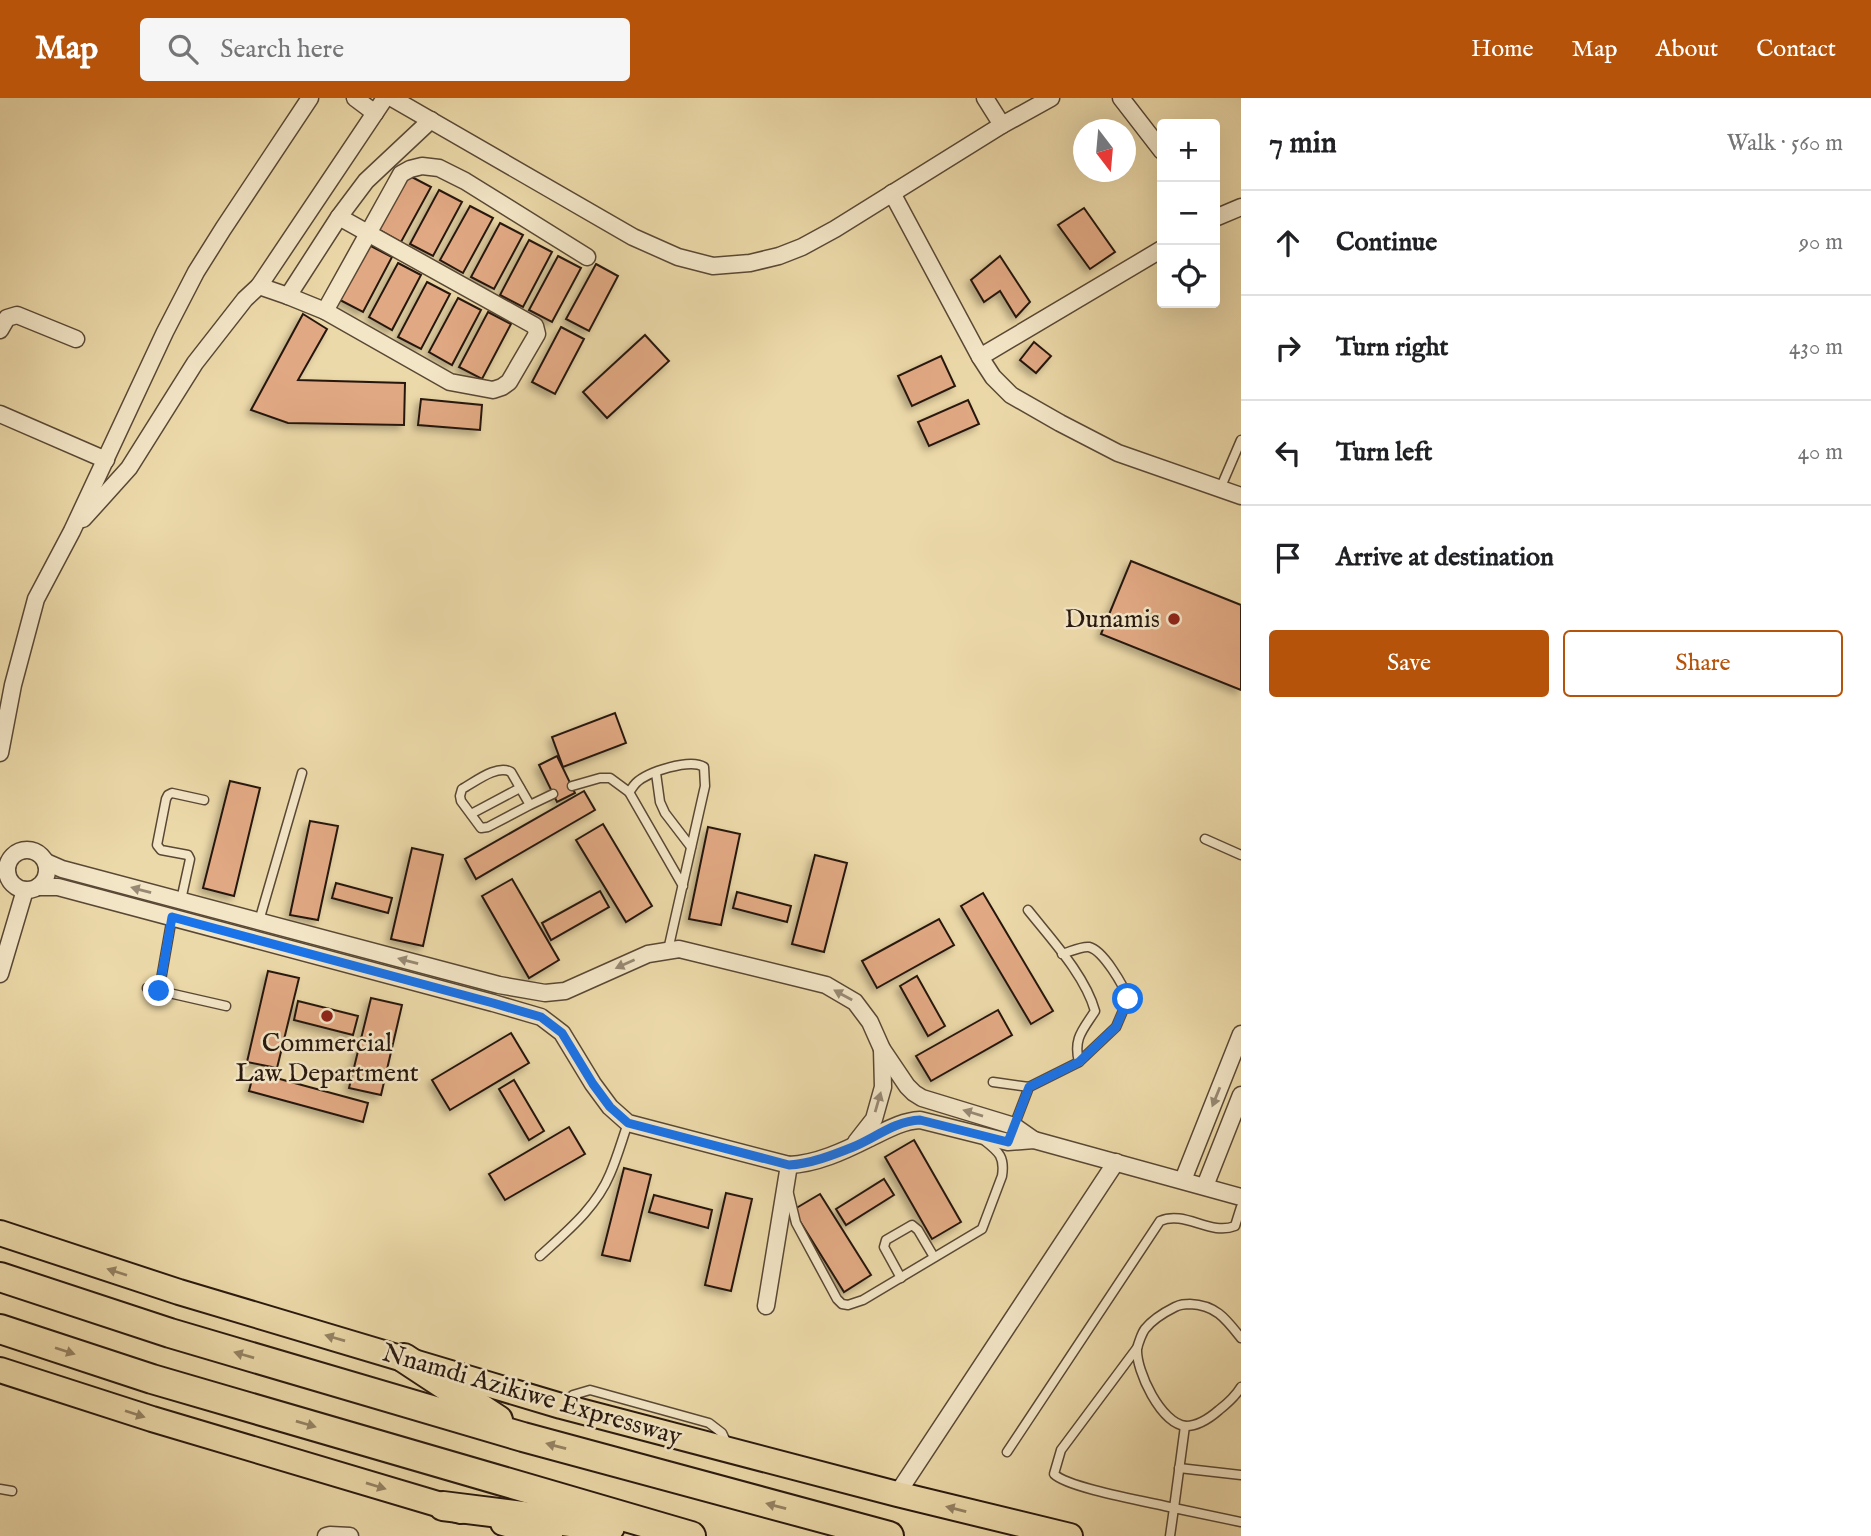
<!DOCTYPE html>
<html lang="en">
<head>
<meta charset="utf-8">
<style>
  :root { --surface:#fff; --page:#f6f6f6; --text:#202124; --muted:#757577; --line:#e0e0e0; --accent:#b45309 }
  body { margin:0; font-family:"IM FELL English",serif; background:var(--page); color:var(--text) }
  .controls { position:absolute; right:21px; top:21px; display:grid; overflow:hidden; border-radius:7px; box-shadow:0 7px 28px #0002 }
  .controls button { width:63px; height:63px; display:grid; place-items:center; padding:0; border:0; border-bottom:2px solid var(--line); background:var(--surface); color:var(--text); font:35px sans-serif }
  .compass { position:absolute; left:1073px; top:21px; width:63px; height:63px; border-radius:50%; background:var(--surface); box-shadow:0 7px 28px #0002; rotate:164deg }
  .stop { position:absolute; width:21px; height:21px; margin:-16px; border:5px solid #1a73e8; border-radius:50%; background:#fff }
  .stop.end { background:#1a73e8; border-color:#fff; box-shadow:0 2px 7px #0008 }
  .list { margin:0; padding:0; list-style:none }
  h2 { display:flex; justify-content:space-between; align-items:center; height:91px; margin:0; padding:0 28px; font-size:30px }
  h2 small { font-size:23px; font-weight:400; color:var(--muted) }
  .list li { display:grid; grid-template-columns:46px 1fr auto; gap:21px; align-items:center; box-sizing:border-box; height:105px; padding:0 28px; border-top:2px solid var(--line) }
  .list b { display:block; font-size:26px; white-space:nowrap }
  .list em { font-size:23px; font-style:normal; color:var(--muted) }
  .actions { display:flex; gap:14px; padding:21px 28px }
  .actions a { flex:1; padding:16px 0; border:2px solid var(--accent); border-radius:7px; text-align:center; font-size:24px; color:var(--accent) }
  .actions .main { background:var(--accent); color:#fff }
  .icon { flex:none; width:38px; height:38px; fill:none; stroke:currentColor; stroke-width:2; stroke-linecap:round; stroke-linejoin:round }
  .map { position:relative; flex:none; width:1241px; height:1438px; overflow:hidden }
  header { display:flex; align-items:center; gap:42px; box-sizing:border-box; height:98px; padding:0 35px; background:var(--accent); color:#fff }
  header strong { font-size:33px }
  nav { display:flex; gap:38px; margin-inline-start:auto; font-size:24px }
  .search { width:490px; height:63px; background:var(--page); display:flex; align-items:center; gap:18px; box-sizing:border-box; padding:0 24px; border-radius:7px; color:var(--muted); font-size:26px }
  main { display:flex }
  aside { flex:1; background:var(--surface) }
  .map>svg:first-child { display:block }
  .building { fill:#e1a983; stroke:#28180e; stroke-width:2; filter:url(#shadow) }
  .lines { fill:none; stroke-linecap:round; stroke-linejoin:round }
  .service-casing { stroke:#594835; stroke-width:11 }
  .minor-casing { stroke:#594835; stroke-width:19 }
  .trunk-casing { stroke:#28180e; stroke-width:28 }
  .motorway-casing { stroke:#28180e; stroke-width:32 }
  .service { stroke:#f3e6c7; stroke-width:8 }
  .minor { stroke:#f3e6c7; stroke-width:16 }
  .trunk { stroke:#ecd9a9; stroke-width:24 }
  .motorway { stroke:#ecd9a9; stroke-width:28 }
  .oneway { fill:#988974 }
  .oneway2 { fill:#948263 }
  .route { stroke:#1a73e8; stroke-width:9 }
  .poi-dot { fill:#8f2418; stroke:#f3e6c7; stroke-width:2.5 }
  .labels { text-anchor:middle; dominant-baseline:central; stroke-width:5; stroke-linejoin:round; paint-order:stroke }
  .poi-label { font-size:26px; fill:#28180e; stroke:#f3e6c7; text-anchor:end }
  .street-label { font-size:26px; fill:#28180e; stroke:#f3e6c7 }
</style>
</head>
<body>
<header>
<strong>Map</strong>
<div class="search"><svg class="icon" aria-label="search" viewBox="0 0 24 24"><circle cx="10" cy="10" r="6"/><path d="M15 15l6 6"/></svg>Search here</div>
<nav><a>Home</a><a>Map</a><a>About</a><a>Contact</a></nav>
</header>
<main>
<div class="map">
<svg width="1241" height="1438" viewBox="0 0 1241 1438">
  <defs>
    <filter id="shadow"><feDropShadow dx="-4" dy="4" stdDeviation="3.5" flood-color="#0004"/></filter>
  </defs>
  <rect width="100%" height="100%" fill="#ecd9a9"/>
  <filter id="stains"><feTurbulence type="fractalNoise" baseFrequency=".00286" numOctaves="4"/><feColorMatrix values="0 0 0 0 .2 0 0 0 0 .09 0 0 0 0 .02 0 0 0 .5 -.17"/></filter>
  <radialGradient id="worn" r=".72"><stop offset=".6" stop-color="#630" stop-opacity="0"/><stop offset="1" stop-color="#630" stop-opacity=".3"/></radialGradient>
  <g class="building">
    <polygon points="408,77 431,89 401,144 378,131"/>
    <polygon points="439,92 462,104 433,158 410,146"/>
    <polygon points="470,108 493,120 463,175 440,162"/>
    <polygon points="1084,110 1115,154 1090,171 1058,127"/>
    <polygon points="500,125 523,137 494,191 471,179"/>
    <polygon points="529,142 552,154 523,209 500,197"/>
    <polygon points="369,147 392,159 363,214 340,202"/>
    <polygon points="558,158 581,170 552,224 529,212"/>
    <polygon points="1000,158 1030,204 1016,219 1000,193 984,204 971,182"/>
    <polygon points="398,165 421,177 392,232 369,219"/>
    <polygon points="596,166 618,178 589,233 566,221"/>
    <polygon points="427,184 450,196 421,251 398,239"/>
    <polygon points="458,200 481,212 452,267 429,254"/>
    <polygon points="488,214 511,226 482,281 459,269"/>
    <polygon points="303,216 327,231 298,282 405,285 404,327 288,325 251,312"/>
    <polygon points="561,229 584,241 555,296 532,284"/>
    <polygon points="645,237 669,263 607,320 583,294"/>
    <polygon points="1034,244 1051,258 1036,275 1020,262"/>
    <polygon points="941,258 955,288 912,308 898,278"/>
    <polygon points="421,301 482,307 480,332 418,327"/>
    <polygon points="968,302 979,326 929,348 918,324"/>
    <polygon points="1131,463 1241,507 1241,592 1101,536"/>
    <polygon points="615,615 626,645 563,669 552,639"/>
    <polygon points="557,658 575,695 557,704 539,667"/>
    <polygon points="230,683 260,690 234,798 203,790"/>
    <polygon points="584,693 595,712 476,781 465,761"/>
    <polygon points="310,723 338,728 318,822 290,817"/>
    <polygon points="603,726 652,808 626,824 576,742"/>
    <polygon points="708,729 740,736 721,827 689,821"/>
    <polygon points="412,750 443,757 423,848 391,841"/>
    <polygon points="815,757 847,765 824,854 792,846"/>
    <polygon points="512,781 559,862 529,880 482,798"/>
    <polygon points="336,785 392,800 388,815 332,800"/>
    <polygon points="600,793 609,809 551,842 542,825"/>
    <polygon points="737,794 791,808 787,824 733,810"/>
    <polygon points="983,795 1053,913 1031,926 961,808"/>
    <polygon points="939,821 954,847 877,890 862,863"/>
    <polygon points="268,873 299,880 277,970 247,964"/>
    <polygon points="917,878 945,928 928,938 900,888"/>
    <polygon points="371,900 402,907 381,997 349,990"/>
    <polygon points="298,903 358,918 353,937 294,922"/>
    <polygon points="998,912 1012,937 931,983 916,958"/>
    <polygon points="511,935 529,965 450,1012 432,982"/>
    <polygon points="254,974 368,1005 363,1024 249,993"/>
    <polygon points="514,982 544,1033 529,1042 499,991"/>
    <polygon points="569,1029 585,1056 505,1102 489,1076"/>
    <polygon points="914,1042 961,1124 932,1141 885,1059"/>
    <polygon points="624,1070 651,1077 630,1163 602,1157"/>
    <polygon points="884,1081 894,1097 846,1127 836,1111"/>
    <polygon points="726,1095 752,1101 731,1193 705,1187"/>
    <polygon points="820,1096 871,1177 844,1194 793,1112"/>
    <polygon points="654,1097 712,1112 708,1130 649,1114"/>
  </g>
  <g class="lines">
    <defs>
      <g id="service">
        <polyline points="1220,391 1241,342"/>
        <polyline points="656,675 660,704 665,715 691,749"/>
        <polyline points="572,688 600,680 610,680 629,694 683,788"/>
        <path d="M 629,694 C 631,692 633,688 636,685 C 647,674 690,660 704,669 L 705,688 L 668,852"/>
        <path d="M 530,707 L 488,729 L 481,730 L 461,703 L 460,698 L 462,691 C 475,684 497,666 511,674 L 530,707 L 553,696"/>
        <polyline points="471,716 520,690"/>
        <polyline points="1205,741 1241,757"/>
        <polyline points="181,802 190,761 188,757 161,752 157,747 166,701 168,697 172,695 204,702"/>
        <path d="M 1028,812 C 1051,841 1085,877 1095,913 C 1083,932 1073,940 1079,964"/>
        <polyline points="259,823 302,675"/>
        <polyline points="147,890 226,908"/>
        <polyline points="159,893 172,819"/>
        <polyline points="993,984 1029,989"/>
        <path d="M 1014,1028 L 1029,989 L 1079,964 L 1116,929 L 1128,901 C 1124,888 1103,852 1089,849 C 1081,848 1070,854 1062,856"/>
        <path d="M 789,1096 L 796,1125 L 837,1201 L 842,1206 L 848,1207 L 863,1202 L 982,1131 L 1002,1078 C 1005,1059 999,1054 985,1043"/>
        <path d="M 540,1158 C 566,1134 596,1110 610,1076 C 617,1060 622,1042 628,1025"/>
        <polyline points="901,1180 884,1149 886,1142 912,1127 918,1132 934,1159"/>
        <path d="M 1241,1240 C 1226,1221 1216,1207 1190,1206 C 1184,1206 1181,1206 1175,1209 C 1165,1214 1152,1222 1145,1231 C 1142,1235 1138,1246 1137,1251 C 1136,1273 1161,1326 1186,1328 C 1198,1328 1211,1319 1219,1312 C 1228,1305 1235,1299 1241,1289"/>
        <path d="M 1137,1250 L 1061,1352 L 1054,1376 C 1068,1390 1149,1404 1174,1410 L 1185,1328"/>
        <polyline points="566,1303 573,1297 590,1292 709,1325 722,1335 727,1346"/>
        <path d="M 1007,1354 L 1160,1123 C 1185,1112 1210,1138 1235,1128 L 1241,1109"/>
        <polyline points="1179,1370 1241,1377"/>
        <polyline points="0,1391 12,1393"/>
        <polyline points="1170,1438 1174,1410 1241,1424"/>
      </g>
      <g id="minor">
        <polyline points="355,0 375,15"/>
        <polyline points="392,0 633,139 678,159 713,168 750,165 779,158 802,149 835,131 1002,27"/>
        <polyline points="985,0 1002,27 1051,0"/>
        <polyline points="1121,0 1162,53"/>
        <polyline points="892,95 980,259 993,279 1011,297 1060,325 1118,355 1241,398"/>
        <polyline points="1215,120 1241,109"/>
        <polyline points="259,188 288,198 325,213 450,284 493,292 502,289 509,284 537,236 535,228 339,119"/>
        <polyline points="288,198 339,119 366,83 431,22"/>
        <polyline points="325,213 395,87 401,76 410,71 422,68 439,70 465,83 587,159"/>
        <polyline points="0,232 7,220 17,217 76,241"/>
        <polyline points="980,259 1162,151"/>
        <polyline points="0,316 106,362"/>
        <polyline points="83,421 129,370 195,265 245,201 259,188 385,0"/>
        <polyline points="0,655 13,587 36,501 72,433 165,234 196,174 223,131 310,0"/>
        <circle cx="27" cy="772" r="20"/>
        <polyline points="46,764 62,771 499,887 545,895 565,893 648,856 679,851 826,887 855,904 870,924 882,951 907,988 914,995 922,1000 1014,1028 1034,1042"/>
        <path d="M 38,789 L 58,789 L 493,905 L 541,919 L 562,935 L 593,986 L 610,1009 L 628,1025 L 789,1067 C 816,1066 844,1053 868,1041 C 885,1033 901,1023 920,1022 L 1008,1044 L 1034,1042 L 1241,1099"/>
        <polyline points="0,876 25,792"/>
        <polyline points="856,1044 874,1021 883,989 882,951"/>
        <polyline points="1183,1082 1241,936"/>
        <polyline points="1205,1088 1241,997"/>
        <polyline points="766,1208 789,1067"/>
        <polyline points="897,1396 1116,1064"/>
        <polyline points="326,1438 330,1437 350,1438"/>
      </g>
      <g id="trunk">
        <polyline points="0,1135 179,1194 561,1308 897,1396 1070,1438"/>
        <polyline points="0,1272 152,1321 461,1413"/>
        <polyline points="503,1425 550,1438"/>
      </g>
      <g id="motorway">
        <polyline points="0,1179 170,1235 523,1339 889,1438"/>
        <polyline points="0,1231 152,1281 691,1438"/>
        <polyline points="404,1260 498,1322"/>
        <polyline points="443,1408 610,1429"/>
      </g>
    </defs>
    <use href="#service" class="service-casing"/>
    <use href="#minor" class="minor-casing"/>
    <use href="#trunk" class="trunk-casing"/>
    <use href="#motorway" class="motorway-casing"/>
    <use href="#service" class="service"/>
    <use href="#minor" class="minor"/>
    <use href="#trunk" class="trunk"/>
    <use href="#motorway" class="motorway"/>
  </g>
  <defs><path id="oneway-solid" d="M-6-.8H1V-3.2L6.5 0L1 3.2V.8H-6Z" transform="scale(1.75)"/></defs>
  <g class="oneway">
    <use href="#oneway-solid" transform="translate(141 792) rotate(-165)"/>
    <use href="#oneway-solid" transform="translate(408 863) rotate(-165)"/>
    <use href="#oneway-solid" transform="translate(625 866) rotate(156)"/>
    <use href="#oneway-solid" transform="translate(843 897) rotate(-151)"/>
    <use href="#oneway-solid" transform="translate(1216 999) rotate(112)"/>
    <use href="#oneway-solid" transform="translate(878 1004) rotate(-74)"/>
    <use href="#oneway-solid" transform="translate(973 1015) rotate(-163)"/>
  </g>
  <g class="oneway2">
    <use href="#oneway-solid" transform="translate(117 1174) rotate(-162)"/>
    <use href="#oneway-solid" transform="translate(335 1240) rotate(-164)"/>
    <use href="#oneway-solid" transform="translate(65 1253) rotate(18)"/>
    <use href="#oneway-solid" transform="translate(244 1257) rotate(-164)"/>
    <use href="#oneway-solid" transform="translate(135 1316) rotate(18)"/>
    <use href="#oneway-solid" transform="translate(306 1326) rotate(16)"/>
    <use href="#oneway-solid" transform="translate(556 1348) rotate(-165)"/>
    <use href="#oneway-solid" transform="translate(376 1388) rotate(17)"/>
    <use href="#oneway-solid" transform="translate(776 1408) rotate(-165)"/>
    <use href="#oneway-solid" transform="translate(956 1411) rotate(-166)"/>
  </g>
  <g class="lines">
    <path class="route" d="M 159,893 L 172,819 L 493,905 L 541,919 L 562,935 L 593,986 L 610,1009 L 628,1025 L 789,1067 C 810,1066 833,1057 853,1049 C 875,1040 895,1023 920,1022 L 1008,1044 L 1029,989 L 1079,964 L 1116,929 L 1128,901"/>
  </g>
  <g class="poi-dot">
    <circle cx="1174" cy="521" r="7"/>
    <circle cx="327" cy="918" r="7"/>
  </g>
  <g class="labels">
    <g class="poi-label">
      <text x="1160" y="521">Dunamis</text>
      <text x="327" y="945" text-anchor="middle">Commercial<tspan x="327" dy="30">Law Department</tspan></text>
    </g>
    <g class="street-label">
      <text transform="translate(532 1297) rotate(16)">Nnamdi Azikiwe Expressway</text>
    </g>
  </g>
  <rect width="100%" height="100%" filter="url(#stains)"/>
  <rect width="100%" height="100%" fill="url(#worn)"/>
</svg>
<div class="controls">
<button>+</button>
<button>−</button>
<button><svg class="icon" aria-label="locate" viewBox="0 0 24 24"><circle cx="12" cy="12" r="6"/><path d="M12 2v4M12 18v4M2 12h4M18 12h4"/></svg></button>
</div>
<svg class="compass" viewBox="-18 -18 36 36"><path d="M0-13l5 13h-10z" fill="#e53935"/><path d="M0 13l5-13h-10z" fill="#757577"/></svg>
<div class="stop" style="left:1128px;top:901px"></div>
<div class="stop end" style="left:159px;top:893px"></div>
</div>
<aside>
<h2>7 min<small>Walk · 560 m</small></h2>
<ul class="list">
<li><svg class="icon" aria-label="ahead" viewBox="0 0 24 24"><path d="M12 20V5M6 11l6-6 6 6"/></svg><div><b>Continue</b></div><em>90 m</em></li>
<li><svg class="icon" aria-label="right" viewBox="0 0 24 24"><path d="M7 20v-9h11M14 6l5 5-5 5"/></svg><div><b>Turn right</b></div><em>430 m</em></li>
<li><svg class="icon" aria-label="left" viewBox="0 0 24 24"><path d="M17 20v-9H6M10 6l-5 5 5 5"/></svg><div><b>Turn left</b></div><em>40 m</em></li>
<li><svg class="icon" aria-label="arrive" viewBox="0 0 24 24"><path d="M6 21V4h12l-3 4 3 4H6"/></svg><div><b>Arrive at destination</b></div></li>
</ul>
<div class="actions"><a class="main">Save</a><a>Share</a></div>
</aside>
</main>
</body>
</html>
